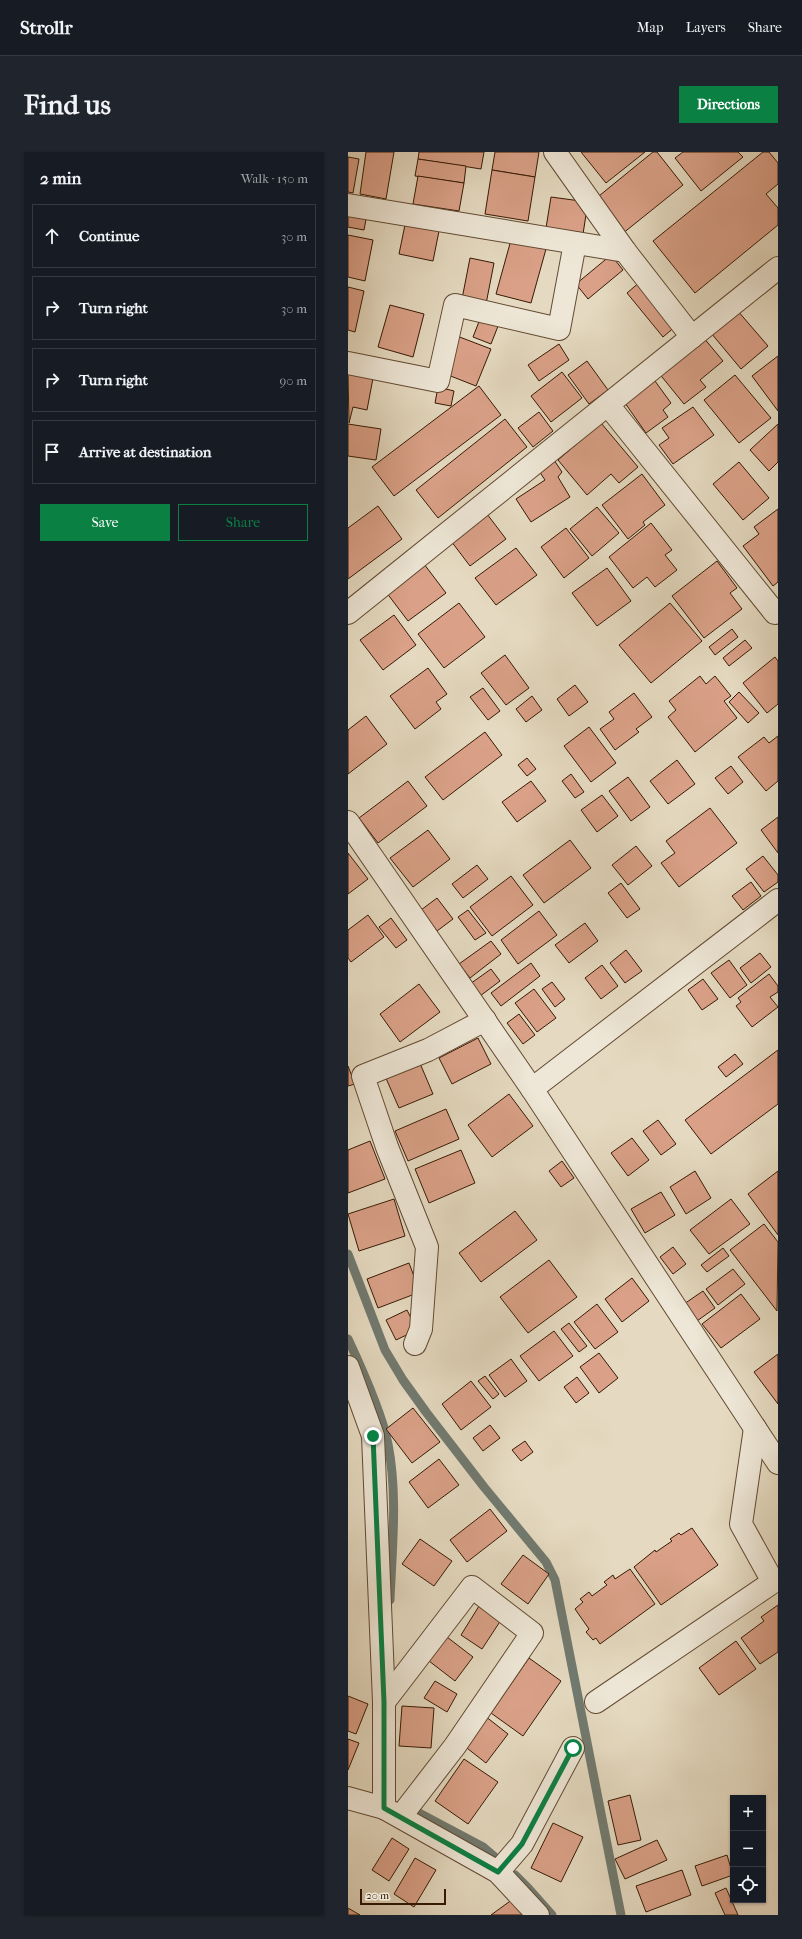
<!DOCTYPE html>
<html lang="en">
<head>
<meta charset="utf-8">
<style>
  :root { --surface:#171b24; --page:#20242c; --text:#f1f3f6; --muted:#9ea1a6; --line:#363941; --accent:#0b8043 }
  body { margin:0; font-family:"IM FELL French Canon",serif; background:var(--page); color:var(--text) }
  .controls { position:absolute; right:12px; bottom:12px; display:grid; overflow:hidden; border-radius:0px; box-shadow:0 1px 3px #0004 }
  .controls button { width:36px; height:36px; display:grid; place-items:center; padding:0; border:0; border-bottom:1px solid var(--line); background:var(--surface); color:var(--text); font:20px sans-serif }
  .scale { position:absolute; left:12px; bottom:10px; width:86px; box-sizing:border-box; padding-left:4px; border:2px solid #371a03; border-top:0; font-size:11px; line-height:14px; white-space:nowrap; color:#371a03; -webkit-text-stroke:3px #eee7d7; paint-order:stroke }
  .stop { position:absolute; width:12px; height:12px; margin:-9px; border:3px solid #0b8043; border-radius:50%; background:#fff }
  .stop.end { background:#0b8043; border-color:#fff; box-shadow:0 1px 4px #0008 }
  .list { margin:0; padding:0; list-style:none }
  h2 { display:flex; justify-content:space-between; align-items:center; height:52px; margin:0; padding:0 16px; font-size:17px }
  h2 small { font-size:13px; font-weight:400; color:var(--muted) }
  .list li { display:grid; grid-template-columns:26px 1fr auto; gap:12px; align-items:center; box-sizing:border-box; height:64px; margin:0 8px 8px; padding:0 8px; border:1px solid var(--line); border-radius:0px }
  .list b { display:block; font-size:15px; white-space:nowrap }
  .list em { font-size:13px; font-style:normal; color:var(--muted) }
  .actions { display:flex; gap:8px; padding:12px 16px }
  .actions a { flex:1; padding:9px 0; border:1px solid var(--accent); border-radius:0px; text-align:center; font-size:14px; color:var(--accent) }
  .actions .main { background:var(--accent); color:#fff }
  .icon { flex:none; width:22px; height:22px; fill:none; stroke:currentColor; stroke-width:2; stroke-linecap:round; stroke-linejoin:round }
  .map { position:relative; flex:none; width:430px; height:1763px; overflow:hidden; border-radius:0px }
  header { display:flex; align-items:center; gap:24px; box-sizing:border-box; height:56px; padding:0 20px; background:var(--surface); border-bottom:1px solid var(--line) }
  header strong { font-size:19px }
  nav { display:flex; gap:22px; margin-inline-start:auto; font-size:14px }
  .intro { display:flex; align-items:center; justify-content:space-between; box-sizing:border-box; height:96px; padding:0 24px }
  h1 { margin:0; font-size:28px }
  .button { padding:10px 18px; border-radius:0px; background:var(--accent); color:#fff; font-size:14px; font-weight:700 }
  main { display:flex; gap:24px; padding:0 24px }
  aside { flex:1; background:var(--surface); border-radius:0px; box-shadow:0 1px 3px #0004 }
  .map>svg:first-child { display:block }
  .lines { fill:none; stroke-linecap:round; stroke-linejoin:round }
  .stream { stroke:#717a70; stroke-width:9 }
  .building { fill:#daa188; stroke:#371a03 }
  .minor-casing { stroke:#624a32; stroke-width:24 }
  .minor { stroke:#eee7d7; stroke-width:22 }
  .route { stroke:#0b8043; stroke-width:5 }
</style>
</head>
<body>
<header>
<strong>Strollr</strong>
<nav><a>Map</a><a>Layers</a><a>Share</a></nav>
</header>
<div class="intro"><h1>Find us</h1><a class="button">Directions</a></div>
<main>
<aside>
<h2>2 min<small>Walk · 150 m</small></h2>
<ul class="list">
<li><svg class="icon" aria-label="ahead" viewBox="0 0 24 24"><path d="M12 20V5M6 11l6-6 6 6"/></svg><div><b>Continue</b></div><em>30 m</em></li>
<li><svg class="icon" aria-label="right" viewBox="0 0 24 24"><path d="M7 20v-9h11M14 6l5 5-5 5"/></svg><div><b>Turn right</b></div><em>30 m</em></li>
<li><svg class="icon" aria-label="right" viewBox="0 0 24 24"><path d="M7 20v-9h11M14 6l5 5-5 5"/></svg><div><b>Turn right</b></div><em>90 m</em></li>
<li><svg class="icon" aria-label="arrive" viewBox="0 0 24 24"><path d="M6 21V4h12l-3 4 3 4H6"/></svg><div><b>Arrive at destination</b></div></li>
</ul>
<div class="actions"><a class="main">Save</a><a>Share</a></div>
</aside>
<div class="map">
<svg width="430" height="1763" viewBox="0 0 430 1763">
  <rect width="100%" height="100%" fill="#e5dac1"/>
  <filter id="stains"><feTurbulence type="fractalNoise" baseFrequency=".005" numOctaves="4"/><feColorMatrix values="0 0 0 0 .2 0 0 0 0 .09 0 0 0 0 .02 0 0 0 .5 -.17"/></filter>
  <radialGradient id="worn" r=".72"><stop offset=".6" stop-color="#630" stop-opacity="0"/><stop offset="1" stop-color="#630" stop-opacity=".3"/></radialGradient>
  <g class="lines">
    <g class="stream">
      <polyline points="0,1102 37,1198 55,1228 78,1260 136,1335 198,1410 207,1428 273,1763"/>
      <path d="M 0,1187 C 14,1217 34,1261 40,1292 C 50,1343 44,1397 42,1448"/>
      <polyline points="69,1660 135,1695 156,1713"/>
      <polyline points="167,1723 180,1736 204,1763"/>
    </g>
  </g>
  <g class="building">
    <polygon points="18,0 46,0 38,47 12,42"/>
    <polygon points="71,0 136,0 133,17 70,7"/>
    <polygon points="147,0 191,0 187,25 144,18"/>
    <polygon points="233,0 297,0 258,31"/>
    <polygon points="305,0 309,0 335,33 274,82 246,48"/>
    <polygon points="335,0 390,0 395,5 353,39 327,6"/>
    <polygon points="415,0 421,0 430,11 430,32 418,42 430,56 430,73 347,141 305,89"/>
    <polygon points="0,5 11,7 5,41 0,40"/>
    <polygon points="70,7 118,14 116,31 67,24"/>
    <polygon points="144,18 187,25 180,69 137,62"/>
    <polygon points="70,24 116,31 111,59 65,52"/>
    <polygon points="203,45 240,50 235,82 198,76"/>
    <polygon points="0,59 19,62 16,78 0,75"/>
    <polygon points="58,68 92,74 85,109 51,102"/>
    <polygon points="0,83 25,88 17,129 0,125"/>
    <polygon points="163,88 198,97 183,151 148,142"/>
    <polygon points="263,103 275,118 240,147 228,132"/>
    <polygon points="122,106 146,111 138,152 114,147"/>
    <polygon points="293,129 329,173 315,185 279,141"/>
    <polygon points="0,135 16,139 7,180 0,178"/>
    <polygon points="42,153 76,162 65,205 30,195"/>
    <polygon points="389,158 420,194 393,217 363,181"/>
    <polygon points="134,162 152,169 143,192 125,185"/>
    <polygon points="109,184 143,197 128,234 95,221"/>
    <polygon points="355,185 375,209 352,228 358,235 336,252 310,220"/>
    <polygon points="211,192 221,208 191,229 180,213"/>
    <polygon points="430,204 430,259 404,224"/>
    <polygon points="239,209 260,238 241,252 220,223"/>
    <polygon points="214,220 234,246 203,270 183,244"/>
    <polygon points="0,221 25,226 19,258 5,255 1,271"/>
    <polygon points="387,223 423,266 391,291 356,248"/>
    <polygon points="307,229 323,251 315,258 320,265 298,281 277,251"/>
    <polygon points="131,234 153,263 46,344 24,315"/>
    <polygon points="90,235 106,239 103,254 87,251"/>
    <polygon points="345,255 366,283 325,312 311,293 321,286 314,276"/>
    <polygon points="191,260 205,279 185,295 170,276"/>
    <polygon points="157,267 179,295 90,366 68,338"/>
    <polygon points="253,271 290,315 271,331 263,322 239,343 210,308"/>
    <polygon points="0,272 33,277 28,308 0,304"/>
    <polygon points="430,272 430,310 421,319 402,298"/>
    <polygon points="206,308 214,320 210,325 222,345 183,370 168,347 197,328 191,319"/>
    <polygon points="391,310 421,346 395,368 365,332"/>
    <polygon points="294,322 317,353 295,370 297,373 280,387 254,353"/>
    <polygon points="30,354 54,387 0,427 0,376"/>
    <polygon points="249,355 271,381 244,404 222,377"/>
    <polygon points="430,357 430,430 425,434 395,394 411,382 406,375"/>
    <polygon points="139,362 158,387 122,414 103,389"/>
    <polygon points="303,371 324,398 317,403 329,418 307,435 299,425 285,436 261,405"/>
    <polygon points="218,376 241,406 216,426 193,395"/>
    <polygon points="168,396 189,423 148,453 127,426"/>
    <polygon points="369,409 389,436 382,441 394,457 356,486 324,444"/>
    <polygon points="76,412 98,441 60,469 38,440"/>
    <polygon points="259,416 283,449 249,474 224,441"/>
    <polygon points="111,451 137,485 96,516 70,482"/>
    <polygon points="322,451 354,489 303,531 271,493"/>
    <polygon points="46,463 68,493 35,518 12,488"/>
    <polygon points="384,477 390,485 367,503 361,495"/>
    <polygon points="397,488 404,496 381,514 375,506"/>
    <polygon points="157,503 181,536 158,553 133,521"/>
    <polygon points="427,505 430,509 430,552 419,561 395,531"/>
    <polygon points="80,516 99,542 88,550 93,557 67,577 42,544"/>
    <polygon points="352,524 358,532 367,524 383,544 376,549 389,566 347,600 320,565 328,558 321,549"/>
    <polygon points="227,533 240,550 221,564 209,547"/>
    <polygon points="135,536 152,559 140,568 122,545"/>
    <polygon points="391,540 411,561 400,571 381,550"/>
    <polygon points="286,541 304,565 288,577 291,580 267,598 252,577 266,567 261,560"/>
    <polygon points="184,544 194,558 178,570 168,557"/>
    <polygon points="18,564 39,592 0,622 0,578"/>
    <polygon points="241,575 268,611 243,630 216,594"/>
    <polygon points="137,580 154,603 95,648 77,625"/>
    <polygon points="430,584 430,629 418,639 390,605 416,585 421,591"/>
    <polygon points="179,606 188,617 179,624 170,613"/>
    <polygon points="329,608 347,632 320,652 302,629"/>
    <polygon points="383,614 395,630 380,642 367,626"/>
    <polygon points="223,622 236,640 227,646 214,629"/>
    <polygon points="280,625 302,655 283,669 261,639"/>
    <polygon points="60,629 79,654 30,691 11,666"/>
    <polygon points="183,629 198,649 169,670 154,650"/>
    <polygon points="254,643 270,664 249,680 233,658"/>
    <polygon points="362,656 389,691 331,735 313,711 327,701 318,689"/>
    <polygon points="430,665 430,701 413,678"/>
    <polygon points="80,678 102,707 65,735 42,706"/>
    <polygon points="222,688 243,716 196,751 175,723"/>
    <polygon points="288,694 304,714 280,733 264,713"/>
    <polygon points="0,701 20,727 0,742"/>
    <polygon points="415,704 430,723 430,730 416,740 398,717"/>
    <polygon points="129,713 140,727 115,746 104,732"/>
    <polygon points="163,724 185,753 144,784 122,755"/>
    <polygon points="403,730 413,744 395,758 384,744"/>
    <polygon points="273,731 292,757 279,766 260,741"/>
    <polygon points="89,746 105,767 89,779 73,758"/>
    <polygon points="120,758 138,781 127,788 110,765"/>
    <polygon points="191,759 209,783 170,812 153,788"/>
    <polygon points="20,763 36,785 3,810 0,806 0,778"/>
    <polygon points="43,766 59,788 48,796 31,775"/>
    <polygon points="237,771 250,789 221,811 207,793"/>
    <polygon points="143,789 153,802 122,826 111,812"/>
    <polygon points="278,798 294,819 277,831 262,811"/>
    <polygon points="412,801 423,815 403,831 392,816"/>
    <polygon points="381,808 399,833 382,846 363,821"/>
    <polygon points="183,811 192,824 153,854 143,841"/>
    <polygon points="254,813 270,834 253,847 237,826"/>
    <polygon points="143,817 152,829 132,844 122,832"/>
    <polygon points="421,822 430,834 430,840 422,845 430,855 404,875 388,854 393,850 390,846"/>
    <polygon points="355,827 370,847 354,858 340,838"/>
    <polygon points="204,830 217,847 207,855 194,837"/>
    <polygon points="71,832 92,860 52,890 32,862"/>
    <polygon points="186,837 208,866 189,880 167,851"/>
    <polygon points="171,862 187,883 175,892 159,871"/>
    <polygon points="130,886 143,912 104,932 91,906"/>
    <polygon points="430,898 430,952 363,1002 337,968"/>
    <polygon points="387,902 395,912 378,925 370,915"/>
    <polygon points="71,909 85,942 51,956 37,924"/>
    <polygon points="0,914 7,932 0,934"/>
    <polygon points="161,942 185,974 144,1005 120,973"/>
    <polygon points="98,957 111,987 60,1009 47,979"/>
    <polygon points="310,968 328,992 313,1003 295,979"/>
    <polygon points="284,986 301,1008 280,1024 263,1001"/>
    <polygon points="22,989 37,1027 0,1041 0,998"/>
    <polygon points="113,998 127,1031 81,1051 67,1017"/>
    <polygon points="214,1009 226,1026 213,1035 201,1019"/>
    <polygon points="347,1019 363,1046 338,1062 322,1035"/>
    <polygon points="430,1019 430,1083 400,1042"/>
    <polygon points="313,1040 327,1063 297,1081 283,1057"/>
    <polygon points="46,1047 57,1084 11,1099 0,1062"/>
    <polygon points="383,1047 402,1072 361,1102 342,1078"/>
    <polygon points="167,1059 189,1088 133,1130 111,1101"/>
    <polygon points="416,1072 430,1090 429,1159 382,1098"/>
    <polygon points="325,1095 338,1112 325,1122 312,1105"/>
    <polygon points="375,1096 381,1104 359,1120 353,1113"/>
    <polygon points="201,1108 229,1145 180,1181 152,1145"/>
    <polygon points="61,1111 72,1140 30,1156 19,1127"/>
    <polygon points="385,1117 397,1132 370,1153 358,1137"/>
    <polygon points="284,1126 301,1149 274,1170 257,1147"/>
    <polygon points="355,1139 367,1156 349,1169 336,1152"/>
    <polygon points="393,1142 412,1167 373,1196 354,1172"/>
    <polygon points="249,1152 270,1180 247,1197 226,1170"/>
    <polygon points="59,1158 69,1178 48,1188 38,1168"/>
    <polygon points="221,1171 239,1194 231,1200 213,1177"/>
    <polygon points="206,1179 225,1204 191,1229 172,1204"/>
    <polygon points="251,1201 270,1226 251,1241 232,1215"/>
    <polygon points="430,1202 430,1252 406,1220"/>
    <polygon points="163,1207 179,1229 157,1245 141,1223"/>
    <polygon points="137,1224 151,1242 145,1247 130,1229"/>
    <polygon points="229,1225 241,1241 228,1251 216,1235"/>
    <polygon points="123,1229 143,1255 113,1278 94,1252"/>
    <polygon points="65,1256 92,1290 64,1311 38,1277"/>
    <polygon points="142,1273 152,1286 135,1299 125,1286"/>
    <polygon points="177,1289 185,1300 173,1309 164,1298"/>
    <polygon points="91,1307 111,1333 80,1356 61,1330"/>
    <polygon points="142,1357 159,1379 119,1410 102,1388"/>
    <polygon points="344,1376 370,1413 313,1453 286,1415 307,1398 308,1400 324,1389 322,1387 331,1381 333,1383"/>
    <polygon points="72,1387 104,1409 86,1434 54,1412"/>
    <polygon points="175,1403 201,1422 180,1452 153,1432"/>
    <polygon points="282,1417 307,1452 252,1492 248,1486 245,1488 238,1480 241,1477 227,1457 235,1450 232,1447 241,1440 244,1444 259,1433 256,1430 265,1423 267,1427"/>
    <polygon points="430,1453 430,1500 412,1512 393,1486 416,1469 413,1465"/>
    <polygon points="131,1454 153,1468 134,1497 113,1483"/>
    <polygon points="99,1485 125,1505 107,1529 81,1509"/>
    <polygon points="388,1489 408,1517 371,1543 351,1516"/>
    <polygon points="181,1506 213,1529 175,1584 143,1561"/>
    <polygon points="87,1529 109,1542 99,1560 76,1546"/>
    <polygon points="0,1544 20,1552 8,1582 0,1579"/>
    <polygon points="54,1554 86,1556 83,1596 51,1594"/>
    <polygon points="137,1564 160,1582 138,1611 115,1593"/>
    <polygon points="0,1587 11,1591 0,1618"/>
    <polygon points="116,1607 150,1630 120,1672 87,1649"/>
    <polygon points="282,1643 293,1688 270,1693 260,1649"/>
    <polygon points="205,1671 235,1685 213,1730 183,1716"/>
    <polygon points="44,1686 61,1697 41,1729 24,1718"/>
    <polygon points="309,1688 319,1708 277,1727 267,1707"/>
    <polygon points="379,1703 385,1723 354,1734 347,1714"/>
    <polygon points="67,1706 88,1718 66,1755 46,1742"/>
    <polygon points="334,1718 343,1743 298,1760 288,1734"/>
    <polygon points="378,1736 390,1763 377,1763 367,1741"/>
    <polygon points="165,1747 177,1763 143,1763"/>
    <polygon points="0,1756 12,1763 0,1763"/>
  </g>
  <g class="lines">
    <defs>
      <g id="minor">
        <polyline points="207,0 277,99 344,185"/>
        <polyline points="0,53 277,99"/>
        <polyline points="0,211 90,229 107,153 211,177 227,91"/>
        <polyline points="260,253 427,461 430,459"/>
        <polyline points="0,461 430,116"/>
        <polyline points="0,670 184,937 430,1311"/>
        <polyline points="184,937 430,748"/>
        <polyline points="67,1192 73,1177 79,1095 39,995 15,924 80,898 137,868"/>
        <polyline points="0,1215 25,1284 36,1550 36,1656"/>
        <polyline points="36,1550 124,1435 184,1481 107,1594 53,1664"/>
        <polyline points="248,1550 425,1430 393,1372 407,1276"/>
        <polyline points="0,1646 36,1656 150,1720 190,1763"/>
        <polyline points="150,1720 174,1692 225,1596"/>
      </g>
    </defs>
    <use href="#minor" class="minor-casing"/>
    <use href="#minor" class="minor"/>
  </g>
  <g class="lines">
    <polyline class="route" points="25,1284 36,1550 36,1656 150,1720 174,1692 225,1596"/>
  </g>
  <rect width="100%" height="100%" filter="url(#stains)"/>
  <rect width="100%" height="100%" fill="url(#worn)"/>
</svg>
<div class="controls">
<button>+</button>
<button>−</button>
<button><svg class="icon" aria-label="locate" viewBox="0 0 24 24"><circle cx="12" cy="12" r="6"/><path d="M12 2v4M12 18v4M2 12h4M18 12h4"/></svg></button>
</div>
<div class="scale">20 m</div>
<div class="stop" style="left:225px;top:1596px"></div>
<div class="stop end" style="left:25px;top:1284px"></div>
</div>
</main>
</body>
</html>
